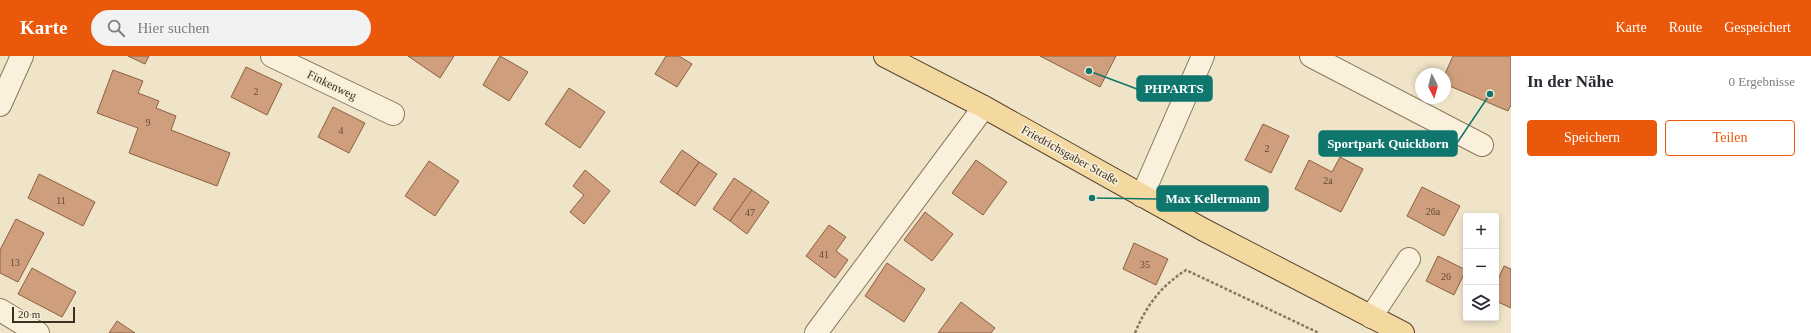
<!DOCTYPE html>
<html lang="de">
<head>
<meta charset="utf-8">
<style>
  :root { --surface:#fff; --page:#f2f2f3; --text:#2b2b33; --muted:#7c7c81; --line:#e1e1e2; --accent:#ea580c }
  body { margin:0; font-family:"Times New Roman",serif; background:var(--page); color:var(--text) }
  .controls { position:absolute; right:12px; bottom:12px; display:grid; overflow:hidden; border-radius:4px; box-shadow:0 2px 6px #0003 }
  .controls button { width:36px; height:36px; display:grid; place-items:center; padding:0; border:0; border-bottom:1px solid var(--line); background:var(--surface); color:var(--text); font:20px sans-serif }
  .compass { position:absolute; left:1415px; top:12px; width:36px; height:36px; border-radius:50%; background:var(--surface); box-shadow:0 2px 6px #0003; rotate:174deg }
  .scale { position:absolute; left:12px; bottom:10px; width:63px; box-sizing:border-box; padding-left:4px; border:2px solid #3d2e20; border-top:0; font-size:11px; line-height:14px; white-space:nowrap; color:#3d2e20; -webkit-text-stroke:3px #f7eed8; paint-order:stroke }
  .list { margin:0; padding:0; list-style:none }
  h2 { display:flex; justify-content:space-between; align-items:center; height:52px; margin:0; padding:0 16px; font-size:17px }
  h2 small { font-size:13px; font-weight:400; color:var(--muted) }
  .actions { display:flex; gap:8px; padding:12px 16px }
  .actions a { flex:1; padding:9px 0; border:1px solid var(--accent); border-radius:4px; text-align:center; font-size:14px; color:var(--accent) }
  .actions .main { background:var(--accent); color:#fff }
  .icon { flex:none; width:22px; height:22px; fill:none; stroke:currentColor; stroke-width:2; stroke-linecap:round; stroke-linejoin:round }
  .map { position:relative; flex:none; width:1511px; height:277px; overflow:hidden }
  header { display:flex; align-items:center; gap:24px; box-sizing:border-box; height:56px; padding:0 20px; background:var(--accent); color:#fff }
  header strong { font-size:19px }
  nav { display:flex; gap:22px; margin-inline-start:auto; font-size:14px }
  .search { width:280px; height:36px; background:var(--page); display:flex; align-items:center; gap:10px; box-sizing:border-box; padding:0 14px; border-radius:22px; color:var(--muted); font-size:15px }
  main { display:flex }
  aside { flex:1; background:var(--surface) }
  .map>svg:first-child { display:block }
  .building { fill:#cf9f7d; stroke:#8d5f41 }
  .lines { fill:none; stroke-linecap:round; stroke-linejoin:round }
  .minor-casing { stroke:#8d765c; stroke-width:24 }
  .major-casing { stroke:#5b4430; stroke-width:24 }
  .path { stroke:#8d765c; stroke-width:2.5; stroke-dasharray:3 2; stroke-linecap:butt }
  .minor { stroke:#faf1dc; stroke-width:22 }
  .major { stroke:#f3d9a0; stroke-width:22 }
  .labels { text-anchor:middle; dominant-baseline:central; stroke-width:3.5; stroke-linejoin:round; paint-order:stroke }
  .number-label { font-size:10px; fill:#624a37 }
  .street-label { font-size:12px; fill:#3d2e20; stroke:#f7eed8 }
  .leader { fill:none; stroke:#0f766e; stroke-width:1.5 }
  .callout-dot { fill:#0f766e; stroke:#f7eed8; stroke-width:1.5 }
  .callout { fill:#0f766e; stroke:#0f766e; stroke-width:1.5 }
  .callout-label { font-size:13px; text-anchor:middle; font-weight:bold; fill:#fff }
</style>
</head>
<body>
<header>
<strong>Karte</strong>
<div class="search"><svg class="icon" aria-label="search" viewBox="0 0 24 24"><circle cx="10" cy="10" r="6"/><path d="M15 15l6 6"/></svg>Hier suchen</div>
<nav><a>Karte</a><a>Route</a><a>Gespeichert</a></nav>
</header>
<main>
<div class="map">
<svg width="1511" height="277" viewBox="0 0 1511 277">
  <rect width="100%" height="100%" fill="#f0e4c8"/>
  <g class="building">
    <polygon points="128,0 149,0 145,8"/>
    <polygon points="408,0 454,0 440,22"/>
    <polygon points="500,0 528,16 509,45 483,29"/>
    <polygon points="666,0 679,0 692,8 677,31 655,18"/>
    <polygon points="1040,0 1116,0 1100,31"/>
    <polygon points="1453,0 1511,0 1511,49 1508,55 1445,28 1445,18"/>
    <polygon points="246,11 282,28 267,59 231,41"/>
    <polygon points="113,14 143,25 138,37 159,45 156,52 176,60 171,74 230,97 217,130 129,97 138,72 97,57"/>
    <polygon points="569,32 605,56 580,92 545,68"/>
    <polygon points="333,51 365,67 349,97 318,81"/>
    <polygon points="1263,68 1289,80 1271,117 1245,104"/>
    <polygon points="682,94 699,106 677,138 660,126"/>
    <polygon points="1340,101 1363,113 1341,156 1295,133 1309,104 1332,116"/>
    <polygon points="976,104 1007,126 983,159 952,137"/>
    <polygon points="429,105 459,125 435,160 405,140"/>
    <polygon points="699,106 717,118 695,150 677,138"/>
    <polygon points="585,114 610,135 584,168 570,156 584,139 573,130"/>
    <polygon points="39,118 95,146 83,170 28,142"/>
    <polygon points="734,122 752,134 730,165 713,153"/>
    <polygon points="1422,131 1460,150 1444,180 1407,160"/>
    <polygon points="752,134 769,146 747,178 730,165"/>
    <polygon points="925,156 953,178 932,205 904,184"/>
    <polygon points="16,163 44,177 18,226 0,217 0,194"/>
    <polygon points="829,169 846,181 836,195 848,204 835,222 806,200"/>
    <polygon points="1134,187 1168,203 1156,229 1123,213"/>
    <polygon points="1438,200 1466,214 1454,239 1426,225"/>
    <polygon points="887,207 925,233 904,266 865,240"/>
    <polygon points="1504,210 1511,213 1511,252 1496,245 1496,228"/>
    <polygon points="32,212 76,236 62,261 18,238"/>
    <polygon points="961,246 995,272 991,277 938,277"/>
    <polygon points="117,265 135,277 109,277"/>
  </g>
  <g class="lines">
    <defs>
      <g id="minor">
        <polyline points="272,0 393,58"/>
        <polyline points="1311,0 1482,89"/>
        <polyline points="0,49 22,0"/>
        <polyline points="1142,140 1203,0"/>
        <polyline points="0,254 38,277"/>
        <polyline points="1371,261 1409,203"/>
        <polyline points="816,277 984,51"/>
      </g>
      <polyline id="major" points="885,0 984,51 1204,174 1403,277"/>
    </defs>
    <use href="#minor" class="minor-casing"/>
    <use href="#major" class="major-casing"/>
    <path class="path" d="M 1135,277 C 1146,250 1161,230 1186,214 L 1319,277"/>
    <use href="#minor" class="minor"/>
    <use href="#major" class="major"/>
  </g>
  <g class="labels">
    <g class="number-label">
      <text x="256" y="35">2</text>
      <text x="148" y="66">9</text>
      <text x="341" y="74">4</text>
      <text x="1267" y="92">2</text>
      <text x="1328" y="124">2a</text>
      <text x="61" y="144">11</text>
      <text x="1433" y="155">26a</text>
      <text x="750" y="156">47</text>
      <text x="824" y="198">41</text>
      <text x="15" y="206">13</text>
      <text x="1145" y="208">35</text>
      <text x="1446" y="220">26</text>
    </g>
    <g class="street-label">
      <text transform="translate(332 29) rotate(26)">Finkenweg</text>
      <text transform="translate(1070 99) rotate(29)">Friedrichsgaber Straße</text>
    </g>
  </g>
  <path class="leader" d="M1089 15L1137 33M1490 38L1457 87M1092 142L1157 143"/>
  <g class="callout-dot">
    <circle cx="1089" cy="15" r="4"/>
    <circle cx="1490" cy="38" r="4"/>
    <circle cx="1092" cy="142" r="4"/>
  </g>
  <g class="callout">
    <rect x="1137" y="20" width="75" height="25" rx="4"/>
    <rect x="1319" y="75" width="138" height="25" rx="4"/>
    <rect x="1157" y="130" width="111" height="25" rx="4"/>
  </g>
  <g class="callout-label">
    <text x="1174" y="37">PHPARTS</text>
    <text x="1388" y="92">Sportpark Quickborn</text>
    <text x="1213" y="147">Max Kellermann</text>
  </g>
</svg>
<div class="controls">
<button>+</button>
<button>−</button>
<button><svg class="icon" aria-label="layers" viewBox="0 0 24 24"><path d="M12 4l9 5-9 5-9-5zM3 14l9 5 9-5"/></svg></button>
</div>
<svg class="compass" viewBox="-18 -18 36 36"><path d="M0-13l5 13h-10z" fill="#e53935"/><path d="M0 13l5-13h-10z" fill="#7c7c81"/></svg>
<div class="scale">20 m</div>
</div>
<aside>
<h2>In der Nähe<small>0 Ergebnisse</small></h2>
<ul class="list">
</ul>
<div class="actions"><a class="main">Speichern</a><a>Teilen</a></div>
</aside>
</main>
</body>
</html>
